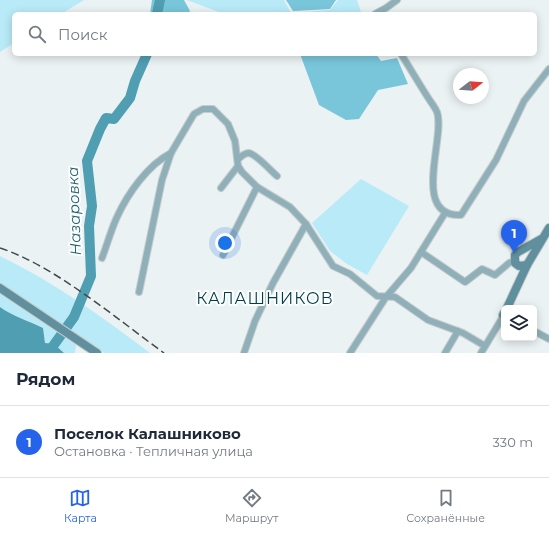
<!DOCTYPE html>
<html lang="ru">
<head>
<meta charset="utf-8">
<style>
  :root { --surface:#fff; --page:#f6f6f7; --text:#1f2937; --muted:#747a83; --line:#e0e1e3; --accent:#2563eb }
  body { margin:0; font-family:Montserrat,sans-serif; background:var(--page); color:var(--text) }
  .controls { position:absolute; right:12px; bottom:12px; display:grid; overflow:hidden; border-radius:6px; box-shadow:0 2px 10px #0003 }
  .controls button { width:36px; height:36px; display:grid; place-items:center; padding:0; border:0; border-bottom:1px solid var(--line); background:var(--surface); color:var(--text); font:20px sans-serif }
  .compass { position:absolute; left:453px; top:68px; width:36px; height:36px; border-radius:50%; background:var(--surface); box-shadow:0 2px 10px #0003; rotate:73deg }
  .you { position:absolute; left:225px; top:243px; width:14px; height:14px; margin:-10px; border:3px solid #fff; border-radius:50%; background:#1a73e8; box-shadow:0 0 0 6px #1a73e833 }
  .badge { display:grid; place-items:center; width:26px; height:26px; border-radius:50%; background:var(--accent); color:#fff; font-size:13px; font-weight:700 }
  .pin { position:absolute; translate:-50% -33px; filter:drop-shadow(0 1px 2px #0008) }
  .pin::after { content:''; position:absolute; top:21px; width:14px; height:12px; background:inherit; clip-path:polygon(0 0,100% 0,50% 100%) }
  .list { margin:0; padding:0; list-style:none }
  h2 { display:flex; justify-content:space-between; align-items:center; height:52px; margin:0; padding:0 16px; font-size:17px }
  h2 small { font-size:13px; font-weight:400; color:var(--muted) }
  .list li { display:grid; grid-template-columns:26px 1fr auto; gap:12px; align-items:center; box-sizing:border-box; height:72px; padding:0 16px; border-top:1px solid var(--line) }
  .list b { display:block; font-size:15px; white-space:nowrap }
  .list p { margin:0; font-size:13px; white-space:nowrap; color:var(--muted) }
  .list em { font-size:13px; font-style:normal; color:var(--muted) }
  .icon { flex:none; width:22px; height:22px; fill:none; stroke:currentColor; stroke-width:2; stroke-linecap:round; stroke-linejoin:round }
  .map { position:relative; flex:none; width:549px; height:353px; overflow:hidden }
  .search { position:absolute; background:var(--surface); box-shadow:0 2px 10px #0003; left:12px; right:12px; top:12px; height:44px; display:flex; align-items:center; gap:10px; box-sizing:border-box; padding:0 14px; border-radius:6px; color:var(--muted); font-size:15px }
  .sheet { height:124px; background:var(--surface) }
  nav { display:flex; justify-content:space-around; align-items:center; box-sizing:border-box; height:56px; border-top:1px solid var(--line); background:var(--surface); font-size:11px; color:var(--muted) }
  nav a { display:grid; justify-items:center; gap:2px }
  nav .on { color:var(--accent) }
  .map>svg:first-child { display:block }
  .green { fill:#b9eaf8 }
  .forest { fill:#79c6db }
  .water { fill:#509eb2 }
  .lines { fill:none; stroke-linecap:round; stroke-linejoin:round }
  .river { stroke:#509eb2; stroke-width:10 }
  .street-casing { stroke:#c5cbcc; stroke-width:8 }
  .secondary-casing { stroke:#c5cbcc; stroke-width:10 }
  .street { stroke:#90b0b9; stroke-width:6 }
  .secondary { stroke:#60909d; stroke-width:8 }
  .rail { stroke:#454848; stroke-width:1.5; stroke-dasharray:8 4; stroke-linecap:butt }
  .labels { text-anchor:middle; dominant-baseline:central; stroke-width:4; stroke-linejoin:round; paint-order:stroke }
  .water-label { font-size:15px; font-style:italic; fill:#1f5e6d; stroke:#fcfeff }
  .quarter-label { font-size:16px; letter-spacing:1px; fill:#003c49; stroke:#fcfeff }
</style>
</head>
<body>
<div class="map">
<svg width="549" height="353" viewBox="0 0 549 353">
  <rect width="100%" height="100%" fill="#ebf2f3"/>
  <g class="green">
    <polygon points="0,0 84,0 61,14 14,14 14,43 0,52"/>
    <polygon points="187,0 284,0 291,13 330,10 338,0 357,0 361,12 349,14 224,14"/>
    <polygon points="361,179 409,206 367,275 347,264 330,251 312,223"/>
    <path d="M 0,256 C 54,282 102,317 150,353 L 104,353 L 0,284 Z"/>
    <path d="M 0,294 L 76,345 L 75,353 L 64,353 L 45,343 L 43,328 C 29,321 12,316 0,307 Z"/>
  </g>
  <g class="forest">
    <polygon points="152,0 184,0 190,11 188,14 150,14"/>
    <polygon points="286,0 336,0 330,9 293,11"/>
    <polygon points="300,54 376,54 381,61 397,58 408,84 378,90 359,119 346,120 319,105"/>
  </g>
  <path class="water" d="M 0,307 C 12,316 29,321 43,328 L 45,343 L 54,344 L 64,353 L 0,353 Z"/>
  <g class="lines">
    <g class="river">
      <polyline points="157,14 160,0"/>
      <polyline points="48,353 74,317 91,276 89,226 92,206 87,161 100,129 106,118 114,119 130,98 135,81 147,54"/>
    </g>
    <defs>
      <g id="street">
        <polyline points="375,14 386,8 397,0"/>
        <path d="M 401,54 C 410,68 418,82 427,96 C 430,101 435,107 437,112 C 446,137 410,217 461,215 L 496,160 L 524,101 L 549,69"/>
        <path d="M 238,159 C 241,157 244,153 249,153 C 256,154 271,171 277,176"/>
        <polyline points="221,188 238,166"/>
        <polyline points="421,252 465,282 482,269 495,275 509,263 514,261"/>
        <polyline points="223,255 257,187"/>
        <path d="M 102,258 C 107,245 111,230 117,217 C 128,193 148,165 171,153"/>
        <polyline points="139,292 162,180 171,153 194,114 203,109 213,109 228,124 235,141 238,166 242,172 257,187 290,207 306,224 333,266 350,274 377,296 395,297 428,320 463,333 485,346"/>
        <polyline points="534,331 549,339"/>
        <polyline points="244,353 255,321 273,283 306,224"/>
        <polyline points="350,353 386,297 411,268 445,213"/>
        <polyline points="445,353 458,331"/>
        <polyline points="481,353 504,315"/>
      </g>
      <g id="secondary">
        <polyline points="543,238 518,252 515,255 515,263 519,266 527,265 549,228"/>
        <polyline points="0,288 97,353"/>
        <polyline points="507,308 527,265"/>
        <polyline points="503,315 504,313"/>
      </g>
    </defs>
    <use href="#street" class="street-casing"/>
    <use href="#secondary" class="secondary-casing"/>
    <use href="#street" class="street"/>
    <use href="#secondary" class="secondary"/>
    <path class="rail" d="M 0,248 C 55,266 117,319 164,353"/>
  </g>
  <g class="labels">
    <g class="water-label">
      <text transform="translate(74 211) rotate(-92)">Назаровка</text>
    </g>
    <g class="quarter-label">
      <text x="265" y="298">КАЛАШНИКОВ</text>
    </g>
  </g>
</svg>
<div class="controls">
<button><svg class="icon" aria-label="layers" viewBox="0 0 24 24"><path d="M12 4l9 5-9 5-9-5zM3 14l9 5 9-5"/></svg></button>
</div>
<svg class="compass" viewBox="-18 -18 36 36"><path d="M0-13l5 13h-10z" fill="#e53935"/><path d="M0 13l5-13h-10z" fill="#747a83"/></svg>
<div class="you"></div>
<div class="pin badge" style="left:514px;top:253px">1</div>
<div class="search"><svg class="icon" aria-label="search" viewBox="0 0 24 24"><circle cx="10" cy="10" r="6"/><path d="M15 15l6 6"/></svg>Поиск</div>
</div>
<section class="sheet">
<h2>Рядом<small></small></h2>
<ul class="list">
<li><span class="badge">1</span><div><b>Поселок Калашниково</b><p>Остановка · Тепличная улица</p></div><em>330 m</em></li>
</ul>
</section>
<nav>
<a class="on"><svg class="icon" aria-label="map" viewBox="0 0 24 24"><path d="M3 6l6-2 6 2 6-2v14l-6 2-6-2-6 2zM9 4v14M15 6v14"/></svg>Карта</a>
<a><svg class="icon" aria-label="directions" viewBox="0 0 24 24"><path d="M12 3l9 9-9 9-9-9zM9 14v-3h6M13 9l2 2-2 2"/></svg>Маршрут</a>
<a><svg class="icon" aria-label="saved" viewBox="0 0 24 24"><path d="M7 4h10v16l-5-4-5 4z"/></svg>Сохранённые</a>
</nav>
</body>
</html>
